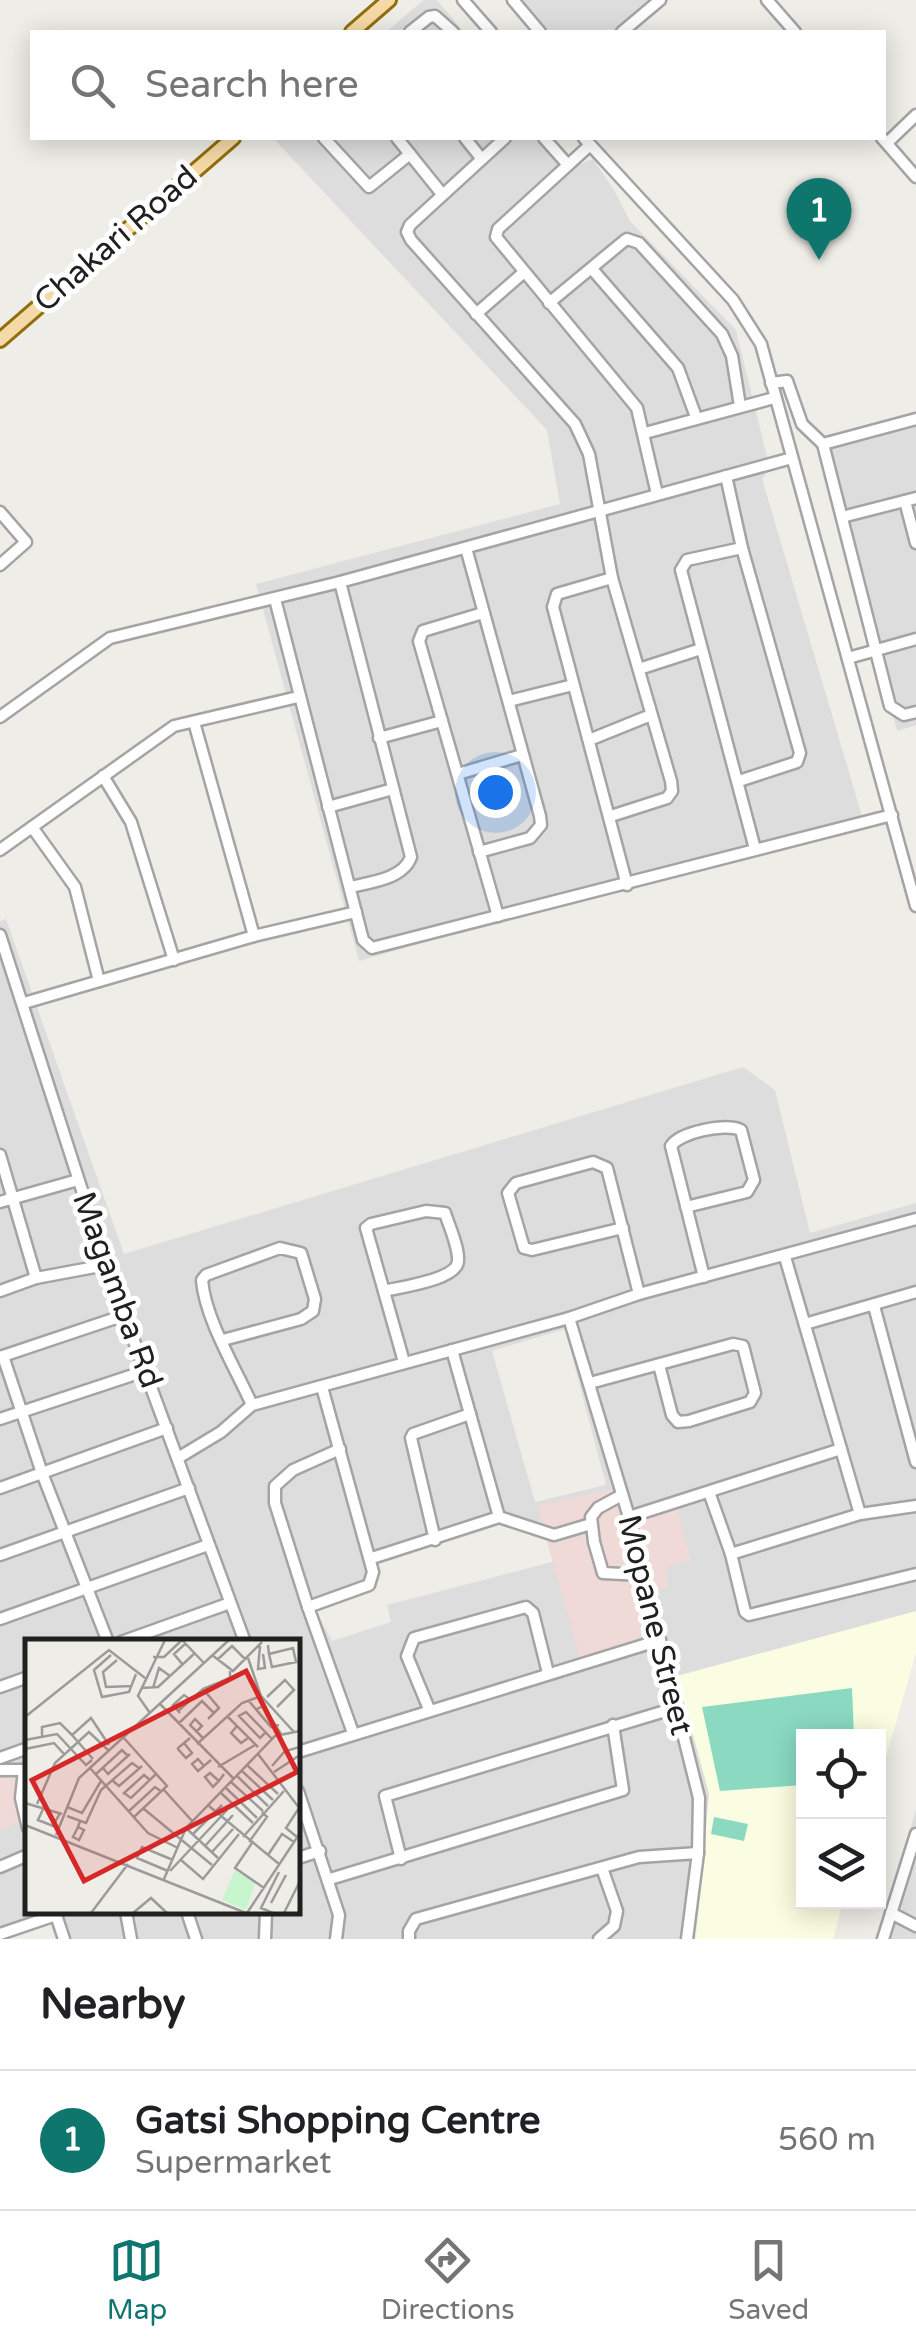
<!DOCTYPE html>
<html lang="en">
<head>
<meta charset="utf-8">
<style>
  :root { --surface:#fff; --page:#f2f2f2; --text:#202124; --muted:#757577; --line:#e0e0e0; --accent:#0f766e }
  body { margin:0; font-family:"Varela Round",sans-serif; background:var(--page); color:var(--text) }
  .controls { position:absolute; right:30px; bottom:30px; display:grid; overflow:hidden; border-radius:0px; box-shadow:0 5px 25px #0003 }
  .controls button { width:90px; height:90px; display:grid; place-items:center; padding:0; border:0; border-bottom:2px solid var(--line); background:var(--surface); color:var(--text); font:50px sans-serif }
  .you { position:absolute; left:495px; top:792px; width:35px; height:35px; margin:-25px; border:8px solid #fff; border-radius:50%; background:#1a73e8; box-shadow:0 0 0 15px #1a73e833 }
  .badge { display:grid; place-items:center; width:65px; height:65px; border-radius:50%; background:var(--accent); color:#fff; font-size:32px; font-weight:700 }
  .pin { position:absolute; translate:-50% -82px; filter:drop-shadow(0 2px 5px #0008) }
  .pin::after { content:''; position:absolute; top:52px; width:35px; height:30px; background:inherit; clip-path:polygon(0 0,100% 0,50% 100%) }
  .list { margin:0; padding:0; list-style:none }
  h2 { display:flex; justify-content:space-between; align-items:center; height:130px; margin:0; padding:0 40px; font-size:42px }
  h2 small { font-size:32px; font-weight:400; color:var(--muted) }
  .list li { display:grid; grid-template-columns:65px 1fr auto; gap:30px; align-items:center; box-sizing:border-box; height:140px; padding:0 40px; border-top:2px solid var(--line) }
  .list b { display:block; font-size:38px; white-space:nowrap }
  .list p { margin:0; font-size:32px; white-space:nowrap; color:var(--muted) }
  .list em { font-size:32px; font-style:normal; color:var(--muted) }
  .icon { flex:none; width:55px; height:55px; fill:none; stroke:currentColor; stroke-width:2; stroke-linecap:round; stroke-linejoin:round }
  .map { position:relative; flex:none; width:916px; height:1939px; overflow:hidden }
  .search { position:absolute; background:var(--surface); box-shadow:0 5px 25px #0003; left:30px; right:30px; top:30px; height:110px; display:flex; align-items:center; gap:25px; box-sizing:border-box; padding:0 35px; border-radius:0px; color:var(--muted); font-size:38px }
  .sheet { height:270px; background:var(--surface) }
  nav { display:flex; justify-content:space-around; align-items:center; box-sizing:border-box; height:140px; border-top:2px solid var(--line); background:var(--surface); font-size:28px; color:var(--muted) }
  nav a { display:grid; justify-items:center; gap:5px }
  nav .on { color:var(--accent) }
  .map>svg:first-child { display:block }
  .residential { fill:#ddd; fill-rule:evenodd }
  .commercial { fill:#efdad7 }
  .education { fill:#fbfde2 }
  .pitch { fill:#8ad9c0 }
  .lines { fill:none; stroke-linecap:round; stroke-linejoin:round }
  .minor-casing { stroke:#a4a4a4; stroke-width:15 }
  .major-casing { stroke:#906e0b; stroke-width:18 }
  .minor { stroke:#fff; stroke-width:10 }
  .major { stroke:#f5d9a6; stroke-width:12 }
  .labels { text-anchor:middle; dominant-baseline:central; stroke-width:10; stroke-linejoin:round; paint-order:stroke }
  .street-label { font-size:32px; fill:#202020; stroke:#fff }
  .inset-road { fill:none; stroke:#9c9b97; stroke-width:2.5 }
  .view { fill:#d62828; fill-opacity:0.15; stroke:#d62828; stroke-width:5 }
  .inset-edge { fill:none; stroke:#202020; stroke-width:5 }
</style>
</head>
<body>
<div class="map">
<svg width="916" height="1939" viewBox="0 0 916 1939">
  <rect width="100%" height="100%" fill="#efede7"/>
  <g class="residential">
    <polygon points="424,0 437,0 464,32 386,32"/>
    <polygon points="506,0 669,0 631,32 532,32"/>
    <polygon points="273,138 552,138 576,166 593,159 614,190 630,221 736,330 770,469 762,479 862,816 359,961 256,584 560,504 547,430"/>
    <polygon points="916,412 916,725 897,731 823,436"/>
    <path d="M 6,919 L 124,1254 L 743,1067 L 775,1090 L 810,1233 L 916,1203 L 916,1613 L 716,1782 L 694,1939 L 56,1939 L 49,1921 L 0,1937 L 0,921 ZM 565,1329 L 606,1485 L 535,1502 L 492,1351 ZM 493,1522 L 555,1542 L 552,1562 L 387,1605 L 391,1622 L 332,1641 L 315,1610 L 371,1587 L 371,1565 ZM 28,1642 L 298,1642 L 298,1912 L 28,1912 Z"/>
    <polygon points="916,1810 916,1939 875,1939"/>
  </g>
  <g class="commercial">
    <polygon points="612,1489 623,1522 676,1506 691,1560 667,1567 668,1587 642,1597 653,1637 580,1658 537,1506"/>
    <polygon points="21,1775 20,1822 0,1830 0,1776"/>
  </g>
  <polygon class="education" points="916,1611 916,1653 879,1781 878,1736 804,1736 804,1902 843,1902 833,1939 696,1939 709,1794 677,1676"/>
  <g class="pitch">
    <polygon points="852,1688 854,1736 804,1736 803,1785 720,1791 702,1707"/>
    <polygon points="714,1817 748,1824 744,1841 711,1834"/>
  </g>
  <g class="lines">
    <defs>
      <g id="minor">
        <polyline points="463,0 491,32"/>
        <polyline points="513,0 540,32"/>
        <polyline points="767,0 795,32"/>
        <polyline points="410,32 429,17 435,16 453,32"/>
        <polyline points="622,32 660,0"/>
        <polyline points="324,138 369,187 410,154"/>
        <polyline points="397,138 442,194"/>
        <polyline points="465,138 481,158"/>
        <polyline points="505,138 410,225 407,232 411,240 575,424 589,454 612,578 671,781 672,791 667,798 611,816"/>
        <polyline points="544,138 568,165"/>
        <polyline points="584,138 733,300 761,344 916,906"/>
        <polyline points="882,138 916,177"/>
        <polyline points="887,143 916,115"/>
        <polyline points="590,145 498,229 496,237 637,408 657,494"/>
        <polyline points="592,269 678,368 696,417"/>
        <polyline points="549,303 624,241 627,239 639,243 722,334 732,356 740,406"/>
        <polyline points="476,314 523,273"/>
        <polyline points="771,383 787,381 802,424 823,444"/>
        <polyline points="916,419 823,444 890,706 904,715 916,712"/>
        <polyline points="645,433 774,398"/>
        <polyline points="726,476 742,548 800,753 797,762 739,781"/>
        <polyline points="905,501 916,543"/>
        <polyline points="0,512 26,542 0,565"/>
        <polyline points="842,517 916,498"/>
        <polyline points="466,548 540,816 541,825 530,838 479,852"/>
        <polyline points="742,548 687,560 681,570 755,849"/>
        <polyline points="612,578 557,594 553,607 627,885"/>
        <path d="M 340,582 L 411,857 C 403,879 371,882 350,887"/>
        <polyline points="275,599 363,940 372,948 892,815"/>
        <polyline points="483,613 423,631 419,641 498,916"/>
        <polyline points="848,658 916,639"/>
        <polyline points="639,669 701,649"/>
        <polyline points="509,701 573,685"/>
        <polyline points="0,717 110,638 340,582 792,458"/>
        <polyline points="194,722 254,936"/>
        <polyline points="379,738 442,721"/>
        <polyline points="589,740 651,715"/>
        <polyline points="458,774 522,755"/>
        <polyline points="103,776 131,822 174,960"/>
        <polyline points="328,807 393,789"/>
        <polyline points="32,827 75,887 99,981"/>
        <polyline points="0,850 174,726 298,697"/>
        <polyline points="0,935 106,1265 245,1642"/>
        <polyline points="24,1003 254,936 356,912"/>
        <polyline points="0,1155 36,1278"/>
        <polyline points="0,1202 78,1180"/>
        <path d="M 686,1207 L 747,1192 L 754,1180 L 741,1130 C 725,1123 680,1132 671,1146 L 704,1277"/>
        <polyline points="623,1228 532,1250 524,1248 508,1193 516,1183 593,1162 607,1168 639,1294"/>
        <polyline points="0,1291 36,1278 106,1265"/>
        <path d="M 384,1291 C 400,1287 457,1280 458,1261 C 459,1247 449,1226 445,1213 L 426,1211 L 371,1224 L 366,1228 L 404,1362"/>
        <polyline points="874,1306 916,1462"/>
        <polyline points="569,1318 629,1517 699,1798 698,1853 687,1939"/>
        <polyline points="805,1324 916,1292"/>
        <path d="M 223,1340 L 301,1319 L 313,1311 L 315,1299 L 301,1253 L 280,1248 L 206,1275 L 202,1280 C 205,1319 236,1369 252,1405"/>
        <polyline points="452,1350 499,1517"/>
        <polyline points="3,1356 42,1473 108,1642"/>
        <polyline points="0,1357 125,1315"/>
        <polyline points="590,1383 733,1344 743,1346 755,1393 750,1402 689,1421 678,1422 672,1415 659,1365"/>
        <polyline points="322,1387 373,1572 369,1585 308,1607 353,1733"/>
        <polyline points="0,1419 145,1371"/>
        <polyline points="178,1458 221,1432 252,1405 569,1318 639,1294 916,1219"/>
        <polyline points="0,1488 167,1428"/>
        <polyline points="709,1492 731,1554 860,1514 785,1257"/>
        <polyline points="622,1495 598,1508 591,1517 594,1542 603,1573 642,1575"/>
        <polyline points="860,1514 916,1506"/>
        <polyline points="629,1517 841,1449"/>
        <polyline points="435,1540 411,1438 413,1434 470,1414"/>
        <polyline points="731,1554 745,1612 749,1615 916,1574"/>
        <polyline points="0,1555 189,1488"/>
        <polyline points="372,1558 499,1517 554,1535 591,1524"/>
        <polyline points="308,1607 275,1503 275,1486 293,1470 340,1449"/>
        <polyline points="0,1619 208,1545"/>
        <polyline points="121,1642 230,1603"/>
        <polyline points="0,1687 28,1677"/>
        <polyline points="429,1709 407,1656 414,1638 526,1607 533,1613 548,1673"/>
        <polyline points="298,1752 660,1640"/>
        <polyline points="0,1758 28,1748"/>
        <polyline points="0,1770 28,1770"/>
        <polyline points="24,1770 21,1798 28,1828"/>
        <polyline points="298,1791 339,1915 336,1939"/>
        <polyline points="298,1858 320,1851"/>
        <polyline points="401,1859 385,1796 675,1708"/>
        <polyline points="0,1867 28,1855"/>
        <polyline points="330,1879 623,1790 613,1725"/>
        <polyline points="55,1912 64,1939"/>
        <polyline points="126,1912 131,1939"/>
        <polyline points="187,1912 196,1939"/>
        <polyline points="891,1913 916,1926"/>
        <polyline points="0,1934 56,1915"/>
        <polyline points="265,1939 266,1912"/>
        <polyline points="409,1939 409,1931 416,1919 639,1857 698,1853"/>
        <polyline points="599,1939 614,1926 617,1911 602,1868"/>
        <polyline points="883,1939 916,1834"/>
      </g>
      <g id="major">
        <polyline points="352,32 389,0"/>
        <polyline points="0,340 233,138"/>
      </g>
    </defs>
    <use href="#minor" class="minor-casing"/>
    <use href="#major" class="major-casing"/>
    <use href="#minor" class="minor"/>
    <use href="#major" class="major"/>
  </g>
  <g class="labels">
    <g class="street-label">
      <text transform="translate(116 239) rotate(-41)">Chakari Road</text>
      <text transform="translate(117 1290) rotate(70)">Magamba Rd</text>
      <text transform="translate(655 1625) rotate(76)">Mopane Street</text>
    </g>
  </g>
  <g transform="translate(25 1639)">
    <rect width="275" height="275" fill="#efede7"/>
    <path d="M 210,231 L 230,244 L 221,271 L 197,261 Z" fill="#c7f6ce"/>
    <path class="inset-road" d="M 157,1 L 179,24M 243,6 L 244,15 L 247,28 L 271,23 L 268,9 L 244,15M 235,7 L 233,30 L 240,29 L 238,15M 86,16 L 69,31 L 77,58 L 104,53 L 111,35M 187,16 L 208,32 L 237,3M 128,18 L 139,18 L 157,1M 223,19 L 236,57M 92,21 L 78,33 L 81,48 L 107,47M 192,21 L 207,7 L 221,21M 158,26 L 149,15 L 161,4M 116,49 L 133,48 L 170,14M 128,49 L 134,29 L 145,37M 178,50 L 205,39 L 205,32M 242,58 L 260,41 L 269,51 L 252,68M 223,61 L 246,88 L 254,86M 135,65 L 209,140M 230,71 L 238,67 L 256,95M 153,72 L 178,50 L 194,69 L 189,74M 125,74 L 113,57 L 140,1M 155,74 L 148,66 L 159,56 L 166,61M 213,76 L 235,99 L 241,93M 202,77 L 233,108M 214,77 L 221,73 L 247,100M 0,78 L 84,11 L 120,39M 153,85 L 177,62 L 189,74 L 183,80M 212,87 L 206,94 L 216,104 L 223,99M 172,92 L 177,87 L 170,80 L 165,86 L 178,99M 17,97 L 17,88 L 35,84 L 47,96M 98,98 L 142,147 L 109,178M 0,101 L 32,95 L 61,126 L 67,121M 159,104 L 167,114 L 161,119 L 153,110 L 153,109 L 165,99M 172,105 L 217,64 L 236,57 L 269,93M 0,110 L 29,104 L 39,115M 233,115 L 275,170M 68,120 L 47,96 L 66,79 L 84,106M 222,126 L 253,155M 179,127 L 173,120 L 167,125 L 173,132 L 186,121M 247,127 L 260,112 L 275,108M 193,128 L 230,106M 65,129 L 123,194 L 153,209M 78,129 L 83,135 L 105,115M 217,132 L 248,161M 249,133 L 275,116M 71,135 L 97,111 L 103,117M 212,137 L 243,167M 88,142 L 94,147 L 117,127M 194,142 L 185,134 L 180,138 L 188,148 L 194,142 L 199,135M 206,143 L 238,172M 201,149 L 232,179M 139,151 L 168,183M 99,154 L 106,159 L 131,135M 196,154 L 228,184M 98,155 L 119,136 L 125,141M 0,164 L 37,175M 12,165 L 30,124 L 64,93 L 83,111M 184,167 L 254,225M 19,168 L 13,181 L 28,187 L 35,174M 42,168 L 57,174 L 76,142M 119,170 L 187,226M 104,172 L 130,148 L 137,153M 42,177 L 61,184 L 76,151 L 107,124 L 114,129M 0,186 L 221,274M 53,188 L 59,191 L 54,201 L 48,198 L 53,188 L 55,182M 161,189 L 193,219M 168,195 L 197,166M 31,196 L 54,139 L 204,1M 218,198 L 259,152M 272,198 L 261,189 L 274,169M 224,203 L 242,178 L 237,173M 227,204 L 210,229 L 239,249M 180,207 L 208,176M 187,213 L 208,190M 243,216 L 257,195 L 269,203M 156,221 L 178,240 L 214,195M 143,232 L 112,219 L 117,208 L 148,221M 145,232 L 202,171M 139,240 L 161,189 L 250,97 L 275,92M 246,264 L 261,236M 66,274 L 103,225M 108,274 L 126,259 L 142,274M 222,274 L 275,194M 248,274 L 236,269 L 254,233M 259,274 L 275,242"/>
    <path class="view" d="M 221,32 L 272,133 L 59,242 L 7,141 Z"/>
    <rect width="275" height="275" class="inset-edge"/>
  </g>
</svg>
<div class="controls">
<button><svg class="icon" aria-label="locate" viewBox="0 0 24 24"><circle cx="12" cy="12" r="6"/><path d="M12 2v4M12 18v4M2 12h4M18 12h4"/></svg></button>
<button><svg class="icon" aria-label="layers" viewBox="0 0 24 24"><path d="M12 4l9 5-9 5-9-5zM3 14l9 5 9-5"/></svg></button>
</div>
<div class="you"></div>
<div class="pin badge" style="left:819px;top:260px">1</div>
<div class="search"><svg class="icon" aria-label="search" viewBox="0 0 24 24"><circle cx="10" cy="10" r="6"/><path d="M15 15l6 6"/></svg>Search here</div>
</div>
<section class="sheet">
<h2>Nearby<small></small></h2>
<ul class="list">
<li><span class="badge">1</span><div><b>Gatsi Shopping Centre</b><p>Supermarket</p></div><em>560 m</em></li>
</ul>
</section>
<nav>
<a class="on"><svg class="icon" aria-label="map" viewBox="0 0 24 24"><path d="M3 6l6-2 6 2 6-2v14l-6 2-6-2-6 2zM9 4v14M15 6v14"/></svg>Map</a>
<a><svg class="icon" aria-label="directions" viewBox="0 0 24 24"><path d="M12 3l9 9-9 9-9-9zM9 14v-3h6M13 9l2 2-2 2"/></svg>Directions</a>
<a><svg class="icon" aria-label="saved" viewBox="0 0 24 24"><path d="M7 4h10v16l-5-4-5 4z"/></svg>Saved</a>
</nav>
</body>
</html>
